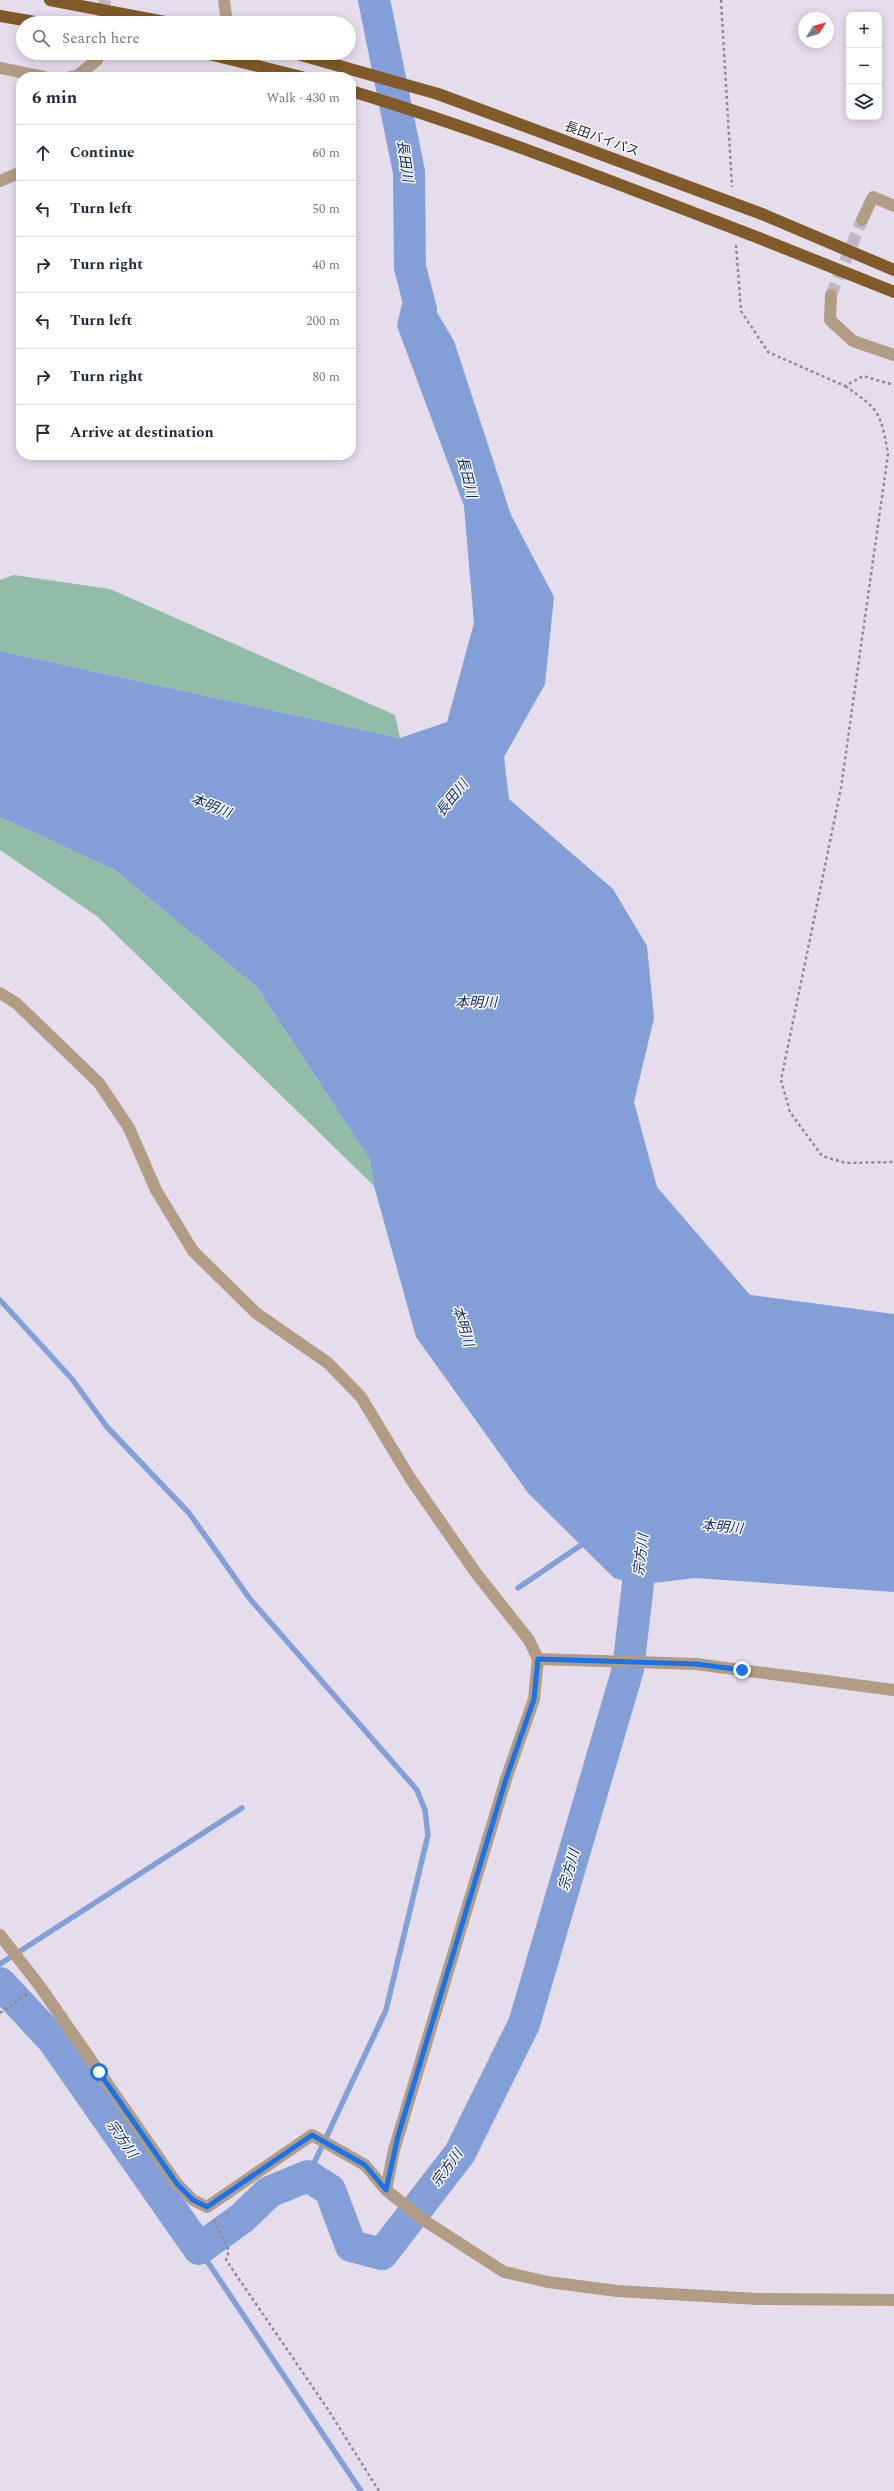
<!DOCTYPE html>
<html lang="en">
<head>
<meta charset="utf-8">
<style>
  :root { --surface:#fff; --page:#f2f2f3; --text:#1f2937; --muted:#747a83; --line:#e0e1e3 }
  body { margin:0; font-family:Spectral,"Noto Sans JP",serif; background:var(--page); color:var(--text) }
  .controls { position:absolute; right:12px; top:12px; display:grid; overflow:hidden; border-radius:8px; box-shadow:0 2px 10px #0003 }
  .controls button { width:36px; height:36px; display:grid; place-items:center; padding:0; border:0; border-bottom:1px solid var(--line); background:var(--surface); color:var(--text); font:20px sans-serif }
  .compass { position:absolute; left:798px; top:12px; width:36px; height:36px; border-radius:50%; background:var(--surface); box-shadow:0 2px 10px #0003; rotate:53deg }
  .stop { position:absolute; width:12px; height:12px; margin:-9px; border:3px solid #1a73e8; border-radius:50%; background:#fff }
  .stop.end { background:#1a73e8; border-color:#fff; box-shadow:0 1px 4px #0008 }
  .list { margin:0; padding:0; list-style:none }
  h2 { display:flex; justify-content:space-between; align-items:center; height:52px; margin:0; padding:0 16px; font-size:17px }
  h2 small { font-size:13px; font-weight:400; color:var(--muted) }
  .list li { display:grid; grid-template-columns:26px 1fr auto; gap:12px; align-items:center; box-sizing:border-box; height:56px; padding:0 16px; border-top:1px solid var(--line) }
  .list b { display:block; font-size:15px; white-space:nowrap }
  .list em { font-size:13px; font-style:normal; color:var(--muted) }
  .icon { flex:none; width:22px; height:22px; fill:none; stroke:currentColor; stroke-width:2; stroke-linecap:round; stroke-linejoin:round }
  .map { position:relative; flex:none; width:894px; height:2491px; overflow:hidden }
  .search { position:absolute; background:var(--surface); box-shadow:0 2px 10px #0003; left:16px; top:16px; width:340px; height:44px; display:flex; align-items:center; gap:10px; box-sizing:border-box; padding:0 14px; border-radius:22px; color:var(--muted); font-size:15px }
  .panel { position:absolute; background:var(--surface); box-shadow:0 2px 10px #0003; left:16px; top:72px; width:340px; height:388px; border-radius:16px }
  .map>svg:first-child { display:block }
  .green { fill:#92bca7 }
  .water { fill:#849fd7 }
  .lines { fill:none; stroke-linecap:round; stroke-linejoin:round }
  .stream { stroke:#849fd7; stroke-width:5.5 }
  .river { stroke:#849fd7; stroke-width:32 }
  .minor-tunnel { stroke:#bfb7c5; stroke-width:12; stroke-dasharray:12 6; stroke-linecap:butt }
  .path { stroke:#908a95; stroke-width:2.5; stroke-dasharray:3 3; stroke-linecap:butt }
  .minor { stroke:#b19d86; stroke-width:12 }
  .trunk { stroke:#805a28; stroke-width:12 }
  .trunk-bridge { stroke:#805a28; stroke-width:12 }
  .route { stroke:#1a73e8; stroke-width:5 }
  .labels { text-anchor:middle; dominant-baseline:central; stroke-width:3; stroke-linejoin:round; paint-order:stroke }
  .street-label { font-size:13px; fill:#252228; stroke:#fff }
  .water-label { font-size:14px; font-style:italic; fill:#122a6c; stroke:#fff }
</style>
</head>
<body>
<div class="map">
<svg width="894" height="2491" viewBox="0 0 894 2491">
  <rect width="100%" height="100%" fill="#e5dcec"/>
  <g class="green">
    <polygon points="14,575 110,589 395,715 400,738 0,651 0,580"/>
    <polygon points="0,817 115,870 257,987 370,1160 374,1186 98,917 0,850"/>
  </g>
  <polygon class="water" points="410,267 454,341 511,515 554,597 545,684 504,757 509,799 613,889 647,946 654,1018 634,1102 657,1187 750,1295 894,1314 894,1592 695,1578 638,1585 614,1578 528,1493 416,1337 374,1186 370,1160 257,987 115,870 0,817 0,651 400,738 447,722 474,623 464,506 397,326"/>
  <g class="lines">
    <g class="stream">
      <polyline points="0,1300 72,1379 107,1427 189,1513 250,1599 417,1790 425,1810 428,1835 386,2010 308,2176"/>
      <polyline points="518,1588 587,1541"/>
      <polyline points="0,1964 242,1808"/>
      <polyline points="199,2249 361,2491"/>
    </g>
    <g class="river">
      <polyline points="374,0 409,172 410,267 421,310"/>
      <polyline points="0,1983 53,2040 199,2249 242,2218 269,2192 308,2176 330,2190 351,2246 382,2254 460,2153 524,2024 628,1669 643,1541"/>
    </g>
    <g class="minor-tunnel">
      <polyline points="102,23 105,0"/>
      <polyline points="831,295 862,220"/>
    </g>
    <g class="path">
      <polyline points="721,0 732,187"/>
      <polyline points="736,245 741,311 768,352 845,386 863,376 894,385"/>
      <path d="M 845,386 C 879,409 881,413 888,454 L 841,788 L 781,1080 L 790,1112 L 822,1156 L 846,1163 L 894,1162"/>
      <polyline points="0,2013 27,1994"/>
      <polyline points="214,2220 229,2251 226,2260 329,2411 379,2491"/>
    </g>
    <g class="minor">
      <polyline points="224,0 227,23"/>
      <polyline points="0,68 44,77"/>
      <polyline points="71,77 77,76 97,60"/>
      <polyline points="0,181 21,172"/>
      <polyline points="862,220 873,197 894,206"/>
      <polyline points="831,295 830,320 853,341 894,355"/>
      <polyline points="0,993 16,1003 99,1083 129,1128 156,1190 193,1251 256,1313 328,1363 361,1397 410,1478 476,1573 529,1640 538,1659 534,1699 506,1779 394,2150 386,2190"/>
      <polyline points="538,1659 696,1664 894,1690"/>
      <polyline points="0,1935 39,1985 177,2184 193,2200 207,2207 312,2135 365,2165 386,2190 425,2221 504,2272 548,2282 617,2291 757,2299 894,2300"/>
    </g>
    <g class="trunk">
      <polyline points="50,0 170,23"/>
      <polyline points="0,16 41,23"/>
      <polyline points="205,53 302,77"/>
      <polyline points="762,214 894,270"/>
      <polyline points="759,238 894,292"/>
    </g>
    <g class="trunk-bridge">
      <polyline points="294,53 438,94 762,214"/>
      <path d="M 351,91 C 490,133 624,186 759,238"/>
    </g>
  </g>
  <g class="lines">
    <polyline class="route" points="99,2072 177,2184 193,2200 207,2207 312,2135 365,2165 386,2190 398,2136 506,1779 534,1699 538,1659 696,1664 742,1670"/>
  </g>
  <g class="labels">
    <g class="street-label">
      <text transform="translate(602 139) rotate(20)">長田バイパス</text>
    </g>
    <g class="water-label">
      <text transform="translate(405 161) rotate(82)">長田川</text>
      <text transform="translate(467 477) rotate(76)">長田川</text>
      <text transform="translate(452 798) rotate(-51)">長田川</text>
      <text transform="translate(211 806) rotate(22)">本明川</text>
      <text x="476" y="1002">本明川</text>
      <text transform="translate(463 1326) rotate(73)">本明川</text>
      <text transform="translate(722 1527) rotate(5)">本明川</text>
      <text transform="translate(641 1555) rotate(-83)">宗方川</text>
      <text transform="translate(569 1870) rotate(-74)">宗方川</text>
      <text transform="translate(122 2139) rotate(55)">宗方川</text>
      <text transform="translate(447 2168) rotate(-54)">宗方川</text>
    </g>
  </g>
</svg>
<div class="controls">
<button>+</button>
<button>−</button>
<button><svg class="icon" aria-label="layers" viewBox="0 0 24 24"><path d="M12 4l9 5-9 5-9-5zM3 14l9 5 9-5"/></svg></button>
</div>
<svg class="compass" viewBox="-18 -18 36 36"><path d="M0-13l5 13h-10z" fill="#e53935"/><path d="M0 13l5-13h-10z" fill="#747a83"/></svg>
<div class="stop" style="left:99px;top:2072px"></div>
<div class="stop end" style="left:742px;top:1670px"></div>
<div class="search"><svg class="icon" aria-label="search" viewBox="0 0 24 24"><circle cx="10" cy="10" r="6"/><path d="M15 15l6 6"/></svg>Search here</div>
<section class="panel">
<h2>6 min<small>Walk · 430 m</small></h2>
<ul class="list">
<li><svg class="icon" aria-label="ahead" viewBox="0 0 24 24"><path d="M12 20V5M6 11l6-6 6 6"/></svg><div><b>Continue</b></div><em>60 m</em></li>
<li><svg class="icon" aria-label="left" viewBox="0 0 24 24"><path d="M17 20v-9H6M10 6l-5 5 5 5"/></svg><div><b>Turn left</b></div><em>50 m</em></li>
<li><svg class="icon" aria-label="right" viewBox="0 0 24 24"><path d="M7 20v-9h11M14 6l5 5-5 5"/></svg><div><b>Turn right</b></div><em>40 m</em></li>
<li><svg class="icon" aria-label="left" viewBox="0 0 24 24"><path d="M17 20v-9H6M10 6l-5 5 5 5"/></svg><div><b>Turn left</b></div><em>200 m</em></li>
<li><svg class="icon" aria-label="right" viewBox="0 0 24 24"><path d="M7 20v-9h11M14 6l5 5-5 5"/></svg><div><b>Turn right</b></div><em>80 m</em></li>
<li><svg class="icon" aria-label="arrive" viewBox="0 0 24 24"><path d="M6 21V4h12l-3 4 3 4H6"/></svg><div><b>Arrive at destination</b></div></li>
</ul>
</section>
</div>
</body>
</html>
